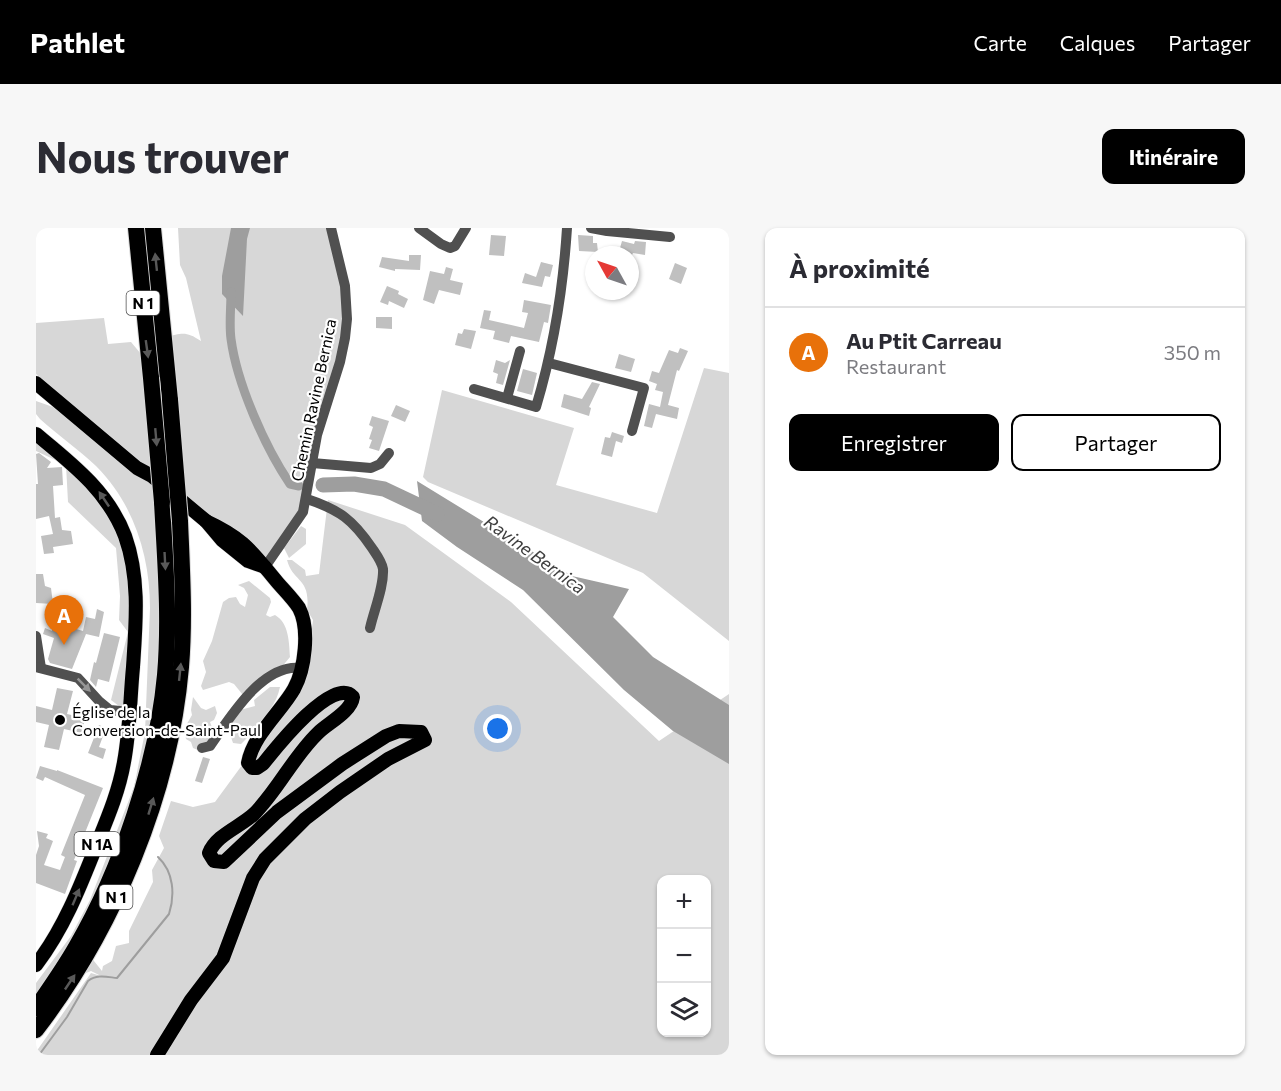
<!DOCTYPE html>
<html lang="fr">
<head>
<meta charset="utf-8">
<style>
  :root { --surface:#fff; --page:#f7f7f7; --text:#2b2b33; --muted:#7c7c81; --line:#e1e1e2; --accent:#000 }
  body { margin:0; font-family:Commissioner,sans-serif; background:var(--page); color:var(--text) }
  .controls { position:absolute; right:18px; bottom:18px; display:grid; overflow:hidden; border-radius:12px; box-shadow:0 2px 4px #0004 }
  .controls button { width:54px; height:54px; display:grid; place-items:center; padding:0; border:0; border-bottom:2px solid var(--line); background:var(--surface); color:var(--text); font:30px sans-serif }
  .compass { position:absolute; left:549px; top:18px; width:54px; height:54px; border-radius:50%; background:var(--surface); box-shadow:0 2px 4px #0004; rotate:310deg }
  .you { position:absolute; left:462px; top:501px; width:21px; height:21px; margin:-15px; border:4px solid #fff; border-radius:50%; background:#1a73e8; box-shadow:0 0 0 9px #1a73e833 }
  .badge { display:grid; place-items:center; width:39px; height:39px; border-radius:50%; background:var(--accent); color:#fff; font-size:20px; font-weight:700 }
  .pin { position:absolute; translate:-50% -50px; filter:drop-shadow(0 2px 3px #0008) }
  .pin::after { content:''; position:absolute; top:32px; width:21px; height:18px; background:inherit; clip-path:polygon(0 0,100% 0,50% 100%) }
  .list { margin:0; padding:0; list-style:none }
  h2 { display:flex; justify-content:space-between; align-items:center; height:78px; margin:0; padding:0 24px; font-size:26px }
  h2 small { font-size:20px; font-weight:400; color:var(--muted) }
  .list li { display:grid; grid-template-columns:39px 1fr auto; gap:18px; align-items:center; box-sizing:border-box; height:90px; padding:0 24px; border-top:2px solid var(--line) }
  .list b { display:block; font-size:22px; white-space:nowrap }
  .list p { margin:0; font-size:20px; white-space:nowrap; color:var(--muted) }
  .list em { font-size:20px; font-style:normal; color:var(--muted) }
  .actions { display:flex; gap:12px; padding:18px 24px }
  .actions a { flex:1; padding:14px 0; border:2px solid var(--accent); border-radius:12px; text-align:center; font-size:21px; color:var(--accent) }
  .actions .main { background:var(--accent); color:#fff }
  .icon { flex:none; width:33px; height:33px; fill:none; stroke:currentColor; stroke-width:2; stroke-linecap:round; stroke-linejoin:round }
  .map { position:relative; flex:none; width:693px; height:827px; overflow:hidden; border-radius:12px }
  header { display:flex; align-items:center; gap:36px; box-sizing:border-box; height:84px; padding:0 30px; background:var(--accent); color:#fff }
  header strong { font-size:28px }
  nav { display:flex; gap:33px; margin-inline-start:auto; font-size:21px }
  .intro { display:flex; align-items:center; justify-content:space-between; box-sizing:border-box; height:144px; padding:0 36px }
  h1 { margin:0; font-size:42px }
  .button { padding:15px 27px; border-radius:12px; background:var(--accent); color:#fff; font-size:21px; font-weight:700 }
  main { display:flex; gap:36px; padding:0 36px }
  aside { flex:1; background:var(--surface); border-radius:12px; box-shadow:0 2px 4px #0004 }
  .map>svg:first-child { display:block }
  .green { fill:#d7d7d7; fill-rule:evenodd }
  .water { fill:#9e9e9e }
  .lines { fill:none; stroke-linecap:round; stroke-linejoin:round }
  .stream { stroke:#9e9e9e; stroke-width:2 }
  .canal { stroke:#9e9e9e; stroke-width:9 }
  .river { stroke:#9e9e9e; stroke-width:15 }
  .building { fill:#c0c0c0 }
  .major-casing { stroke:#dbdbdb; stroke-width:15 }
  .highway-casing { stroke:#dbdbdb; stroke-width:18 }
  .minor { stroke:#505050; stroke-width:10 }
  .major { stroke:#000; stroke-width:14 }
  .highway { stroke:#000; stroke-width:16 }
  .highway-bridge-casing { stroke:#dbdbdb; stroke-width:18; stroke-linecap:butt }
  .highway-bridge { stroke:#000; stroke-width:16 }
  .oneway { fill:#595959 }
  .oneway2 { fill:#969696 }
  .poi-dot { fill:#000; stroke:#fff; stroke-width:2 }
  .labels { text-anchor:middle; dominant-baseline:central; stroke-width:4.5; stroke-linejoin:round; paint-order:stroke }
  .shield { fill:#fff; stroke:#4c4c4c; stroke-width:1.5 }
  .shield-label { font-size:15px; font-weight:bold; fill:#000 }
  .street-label { font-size:16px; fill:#000; stroke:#fff }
  .poi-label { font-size:16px; fill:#000; stroke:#fff; text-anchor:start }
  .water-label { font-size:18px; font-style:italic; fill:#3f3f3f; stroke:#fff }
</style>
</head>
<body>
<header>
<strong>Pathlet</strong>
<nav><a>Carte</a><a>Calques</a><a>Partager</a></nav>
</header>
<div class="intro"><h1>Nous trouver</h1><a class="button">Itinéraire</a></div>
<main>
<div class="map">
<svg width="693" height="827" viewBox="0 0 693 827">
  <rect width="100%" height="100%" fill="#fff"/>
  <g class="green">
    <path d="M 142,0 L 295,0 L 311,91 L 271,271 L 228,338 L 0,146 L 0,95 L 68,90 L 72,116 L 95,114 L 105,126 L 115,150 L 133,153 L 129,109 C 147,105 150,103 165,113 L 150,50 L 144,37 Z"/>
    <polygon points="668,140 693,145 693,413 607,345 392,254 387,249 406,162 538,200 520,257 621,285"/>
    <path d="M 0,173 L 17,179 L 125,264 L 128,449 L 54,728 L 66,743 L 67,738 L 76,733 L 80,718 L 93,715 L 93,703 L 117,654 L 116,642 L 128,620 L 123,608 L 135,573 L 157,579 L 179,574 L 270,450 L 277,392 L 271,382 C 275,349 257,355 251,332 L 256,332 L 269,342 L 270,348 L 283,346 L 292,272 L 369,297 L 475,374 L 623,513 L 693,466 L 693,827 L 0,827 L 0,824 L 55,745 L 65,748 L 55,743 L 45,747 L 0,812 L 0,755 L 35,708 L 54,672 L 98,559 L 109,504 L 114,380 C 114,328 98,276 60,238 C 42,221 22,207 4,191 L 0,186 ZM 626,652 L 670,652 L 670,804 L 626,804 Z"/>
    <polygon points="0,206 64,265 98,346 91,484 75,472 92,404 83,392 84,368 80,320 32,274 30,237 0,223"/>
    <polygon points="265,298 270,301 270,316 253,330 248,320"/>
    <path d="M 213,353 L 234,370 L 235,374 L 230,387 L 234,389 L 239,387 C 253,395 253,414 254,429 L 240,446 L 211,472 L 198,456 L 193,454 L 167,462 L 165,458 L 170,444 L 167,433 L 176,413 L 187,374 L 193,370 L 200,369 L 204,376 L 209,379 L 212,367 L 208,360 L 202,357 Z"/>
    <path d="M 234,459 L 244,459 C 240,479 225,494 211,506 L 212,509 L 205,516 L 197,515 L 192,500 L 204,482 L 219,478 L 218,472 Z"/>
    <polygon points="157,469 165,480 170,482 179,478 181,485 178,492 174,494 178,505 164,523 157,520 155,514 150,511 148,501 156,487 155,482"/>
  </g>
  <g class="water">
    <polygon points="195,0 214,0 211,11 207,88 186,66 186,48"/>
    <polygon points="381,253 536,348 593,361 577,389 617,429 693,477 693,536 637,503 588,462 487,362 421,319 386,293"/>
  </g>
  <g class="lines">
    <path class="stream" d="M 3,827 L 31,789 L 52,753 C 61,746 71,749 81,750 L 133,686 C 139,667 138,644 122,629"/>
    <path class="canal" d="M 195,64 C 195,80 193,96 195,111 C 201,156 229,219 254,256 L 263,258"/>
    <polyline class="river" points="287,257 318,256 348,261 401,286"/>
  </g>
  <g class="building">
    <polygon points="455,7 470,8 468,28 453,27"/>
    <polygon points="542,7 557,8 557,15 561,15 562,24 543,23"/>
    <polygon points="586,13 598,16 599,13 610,14 609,27 597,25 596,27 582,27"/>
    <polygon points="373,27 385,27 384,42 359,41 359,43 343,39 346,29 373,33"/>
    <polygon points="505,34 517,37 514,49 509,48 506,59 486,55 489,45 500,49"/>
    <polygon points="639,35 651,40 645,56 633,51"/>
    <polygon points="410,39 417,41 414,52 427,55 424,67 403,62 398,76 387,72 394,43 408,46"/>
    <polygon points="351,58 363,63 362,66 372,71 368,80 353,73 352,77 344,74"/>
    <polygon points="488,72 515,77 512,95 508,94 503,114 475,108 473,115 457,111 459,103 444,100 448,82 455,83 453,92 488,100 492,85 486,84"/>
    <polygon points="340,89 356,89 356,101 340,100"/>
    <polygon points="428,101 440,103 435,121 419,117 422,105 426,106"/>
    <polygon points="644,120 652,123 643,143 641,142 632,177 643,180 641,191 620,186 616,200 608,198 613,176 624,179 627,164 619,162 621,156 613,153 616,143 623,145 633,122 642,125"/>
    <polygon points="583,126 599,131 595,144 579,140"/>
    <polygon points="460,132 469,135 474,132 467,157 460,155 462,146 457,144"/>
    <polygon points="487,141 501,145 496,167 481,163"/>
    <polygon points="556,154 564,156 553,179 555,180 553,188 525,179 528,166 546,171"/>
    <polygon points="360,177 374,183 369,194 355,188"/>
    <polygon points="336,188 353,193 343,223 333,220 336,212 333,211 337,199 333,197"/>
    <polygon points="576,204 588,208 586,215 580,213 576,229 565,226 569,209 574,210"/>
    <polygon points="3,225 15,234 11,240 26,239 27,257 17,258 19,290 24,289 26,302 35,303 37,316 17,319 18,325 8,326 5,308 17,306 13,288 0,291 0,256 2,256 0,226"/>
    <polygon points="0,346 7,346 9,358 15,360 17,376 0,375"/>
    <polygon points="61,381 68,384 63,409 50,406 36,441 14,435 12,431 18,410 7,406 9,400 16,403 16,386 30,386 30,398 47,403 50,389 59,391"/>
    <polygon points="68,405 84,409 73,454 62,451 60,459 54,452 58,434 60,435"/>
    <polygon points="21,460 37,463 31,486 49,490 46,505 28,501 23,522 8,519 13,497 0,494 0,478 16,482"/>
    <polygon points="63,497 70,500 63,519 70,521 67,531 52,525"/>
    <polygon points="167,529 174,531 166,555 159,553"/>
    <polygon points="4,538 21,543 21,542 67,560 38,632 41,633 29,666 0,655 0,627 3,618 1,603 12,606 10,610 17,613 8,637 24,642 29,629 25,627 49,567 9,549 7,553 0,550"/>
  </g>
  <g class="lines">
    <defs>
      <g id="major">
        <polyline points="0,155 101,240 116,248 170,293 186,312 212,333 229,339"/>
        <path d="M 0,206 C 35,235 72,263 89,308 C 104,350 100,394 97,439 C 94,470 94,502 88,534 C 83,563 72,589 61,616 C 44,659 28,700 0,737"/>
        <path d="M 121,827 L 155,772 L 187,730 L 217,650 L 229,631 L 269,591 L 304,564 L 352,531 L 389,512 L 385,504 L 363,503 L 350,508 L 306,536 L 241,584 L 188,634 L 178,633 L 173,625 C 180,607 204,599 218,586 C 242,562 257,529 282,505 C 292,495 315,484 317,469 C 297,447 239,521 227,536 L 221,540 L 216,540 L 212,535 C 217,507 245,484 258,461 C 269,441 274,401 263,380 C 257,371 249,363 242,355 C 216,324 209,311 170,293"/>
      </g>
      <g id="highway">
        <polyline points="100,0 115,150"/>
        <polyline points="117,0 134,172"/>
        <path d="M 0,780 C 14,760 28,740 40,719 C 85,642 121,535 129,447 C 134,389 129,332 126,274"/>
        <path d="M 0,802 C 78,700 134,567 145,439 C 149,390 146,342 144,293"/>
      </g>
    </defs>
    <use href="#major" class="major-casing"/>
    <use href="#highway" class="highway-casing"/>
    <g class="minor">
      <polyline points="383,0 405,16 414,20 419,18 430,0"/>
      <polyline points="555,0 571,3 634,9"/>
      <polyline points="513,135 608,160 596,203"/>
      <path d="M 438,161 L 500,179 C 518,119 527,63 531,0"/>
      <polyline points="471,170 484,123"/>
      <polyline points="276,235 335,240 344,236 353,225"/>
      <path d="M 271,271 C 304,282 317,292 336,320 C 340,326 346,334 347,341 C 348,359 338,382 334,400"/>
      <polyline points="229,339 267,284 281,207 304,134 309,110 311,91 309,58 295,0"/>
      <polyline points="0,408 5,440"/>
      <polyline points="0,439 42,450 63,473 74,482 94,484"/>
      <path d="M 166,520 L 174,518 C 193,491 226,435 265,440"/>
    </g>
    <use href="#major" class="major"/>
    <use href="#highway" class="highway"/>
    <defs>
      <g id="highway-bridge">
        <polyline points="115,150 126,274"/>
        <polyline points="134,172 144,293"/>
      </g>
    </defs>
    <use href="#highway-bridge" class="highway-bridge-casing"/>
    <use href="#highway-bridge" class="highway-bridge"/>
  </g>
  <defs><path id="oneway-solid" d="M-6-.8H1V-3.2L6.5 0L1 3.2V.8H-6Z" transform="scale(1.5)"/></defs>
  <g class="oneway">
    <use href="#oneway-solid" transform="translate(120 34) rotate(-96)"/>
    <use href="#oneway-solid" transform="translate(111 121) rotate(82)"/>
    <use href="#oneway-solid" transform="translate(120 209) rotate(85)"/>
    <use href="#oneway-solid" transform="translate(68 271) rotate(-124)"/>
    <use href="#oneway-solid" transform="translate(129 333) rotate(87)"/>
    <use href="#oneway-solid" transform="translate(144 444) rotate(-84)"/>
    <use href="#oneway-solid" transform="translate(115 578) rotate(-73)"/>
    <use href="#oneway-solid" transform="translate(40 669) rotate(-67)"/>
    <use href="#oneway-solid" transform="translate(34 754) rotate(-56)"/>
  </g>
  <use class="oneway2" href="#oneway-solid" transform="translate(48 457) rotate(45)"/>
  <circle class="poi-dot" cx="24" cy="492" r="6"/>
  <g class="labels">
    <g class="shield">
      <rect x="90.5" y="63" width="33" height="24" rx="4.5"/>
      <rect x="38.5" y="604" width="45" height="24" rx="4.5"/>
      <rect x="63.5" y="657" width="33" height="24" rx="4.5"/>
    </g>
    <g class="shield-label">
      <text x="107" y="75">N 1</text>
      <text x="61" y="616">N 1A</text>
      <text x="80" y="669">N 1</text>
    </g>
    <g class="street-label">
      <text transform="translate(277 172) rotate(-78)">Chemin Ravine Bernica</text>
    </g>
    <g class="poi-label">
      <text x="36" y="483">Église de la<tspan x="36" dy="18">Conversion-de-Saint-Paul</tspan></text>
    </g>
    <g class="water-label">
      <text transform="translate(499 326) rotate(36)">Ravine Bernica</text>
    </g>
  </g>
</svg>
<div class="controls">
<button>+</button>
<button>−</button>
<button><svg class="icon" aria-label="layers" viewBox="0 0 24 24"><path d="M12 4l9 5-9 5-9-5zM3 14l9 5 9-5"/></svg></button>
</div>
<svg class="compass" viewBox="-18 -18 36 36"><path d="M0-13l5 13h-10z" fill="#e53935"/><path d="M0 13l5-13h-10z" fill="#7c7c81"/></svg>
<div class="you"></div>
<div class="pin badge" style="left:28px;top:417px;background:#e8710a">A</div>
</div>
<aside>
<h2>À proximité<small></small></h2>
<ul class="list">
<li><span class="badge" style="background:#e8710a">A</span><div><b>Au Ptit Carreau</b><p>Restaurant</p></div><em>350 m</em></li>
</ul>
<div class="actions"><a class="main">Enregistrer</a><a>Partager</a></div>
</aside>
</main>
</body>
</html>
